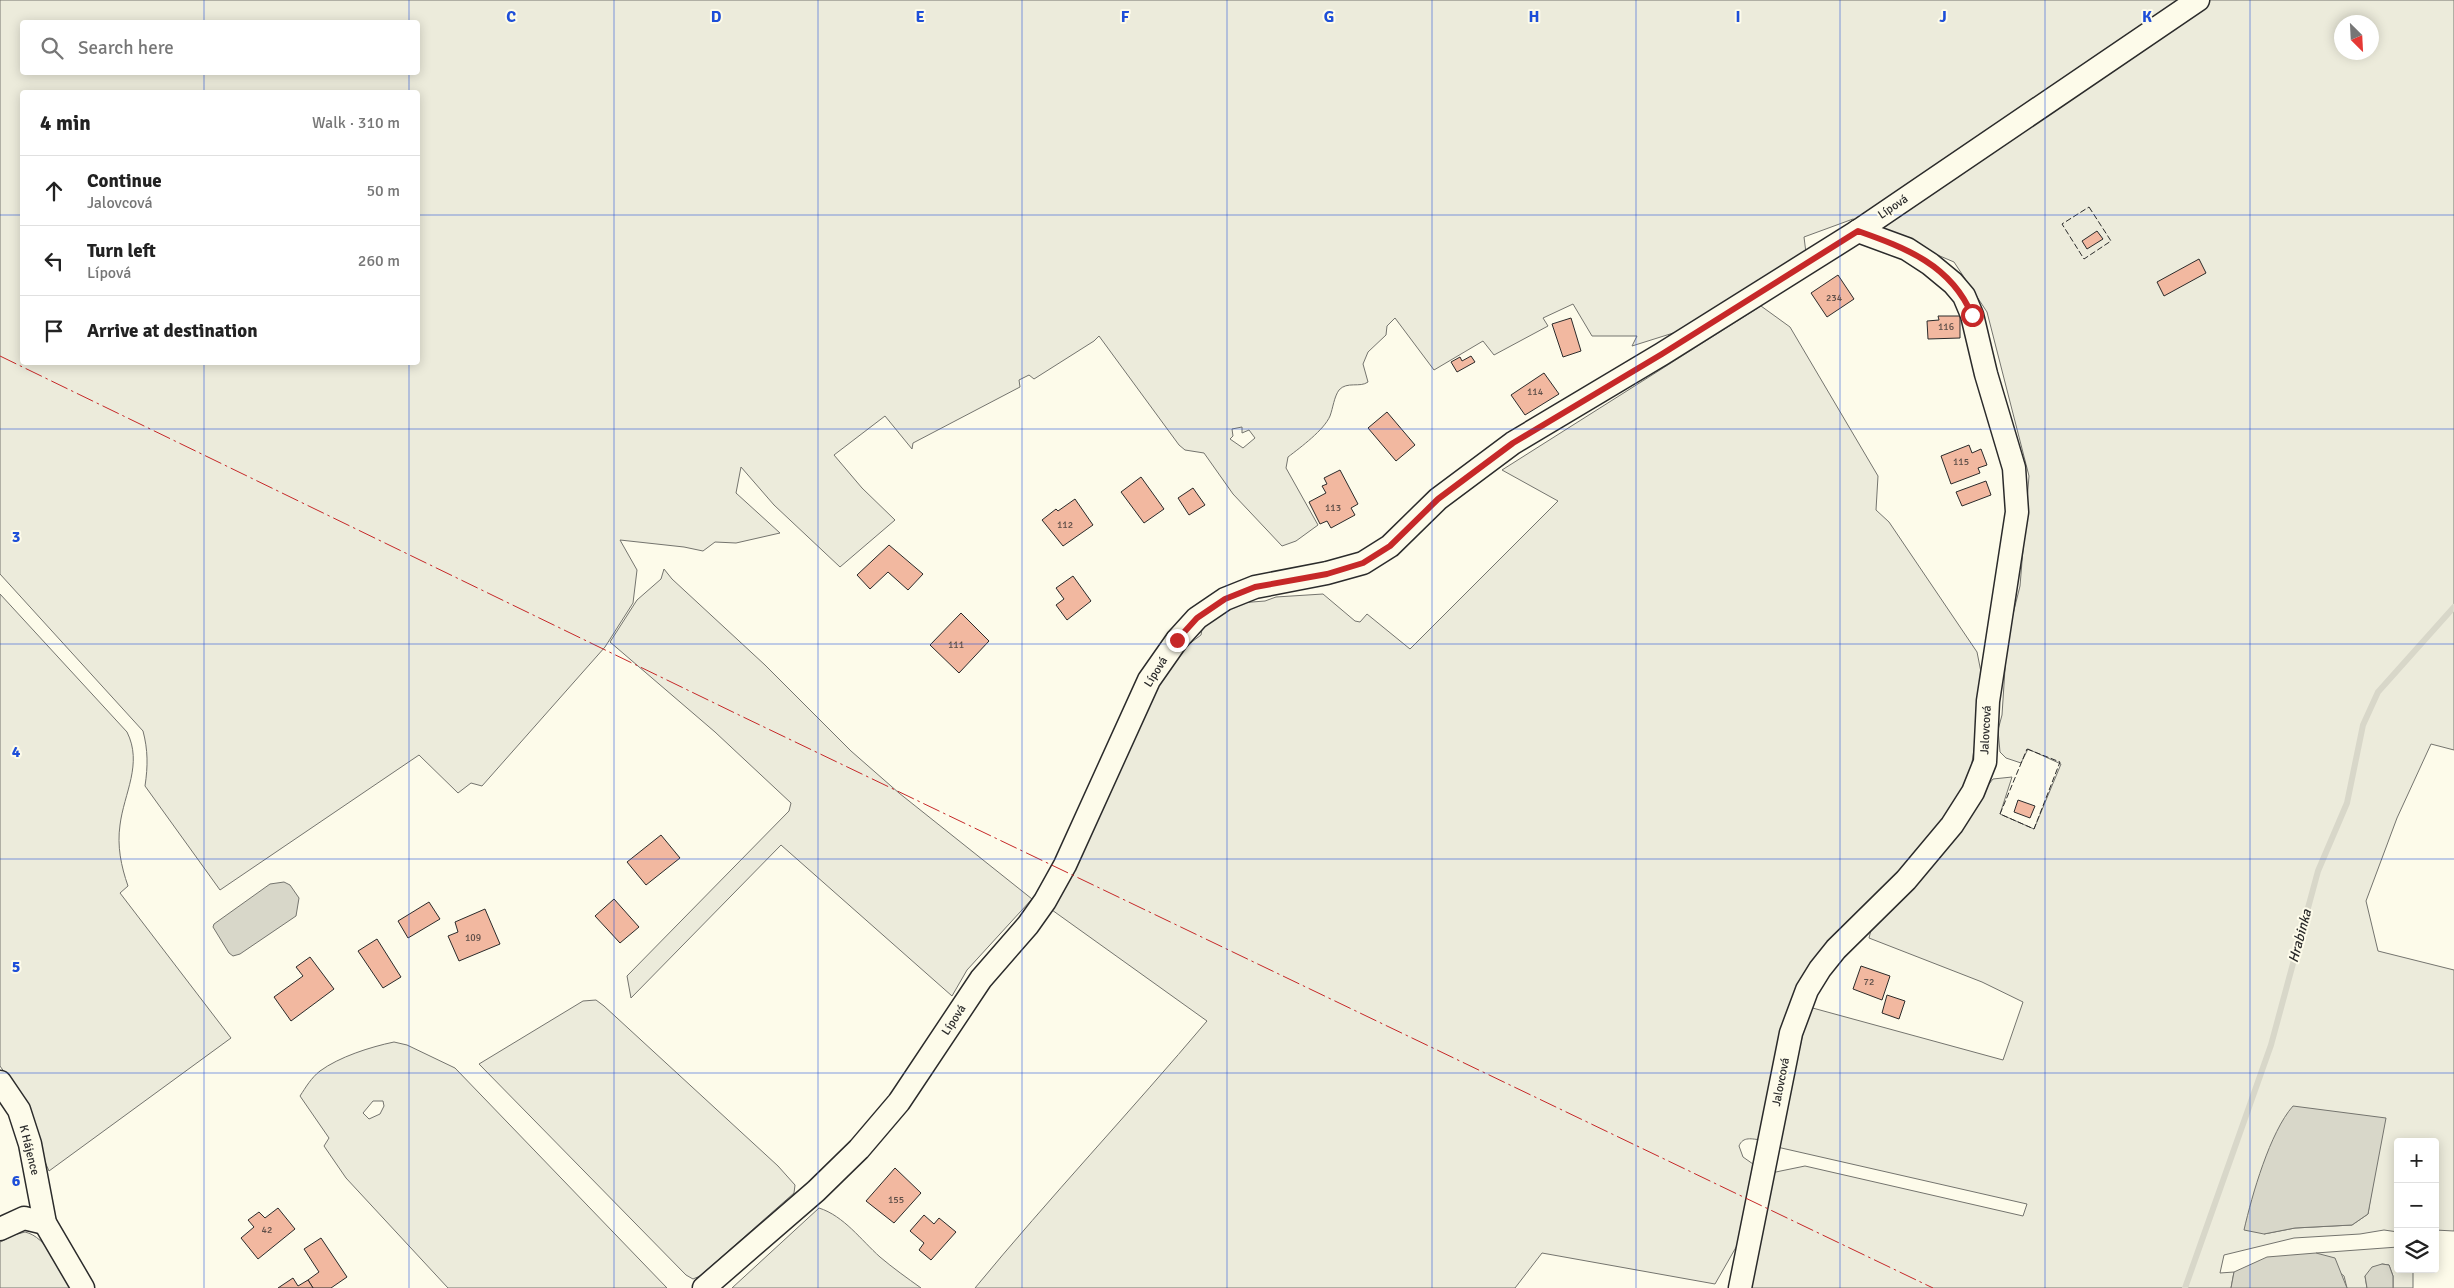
<!DOCTYPE html>
<html lang="en">
<head>
<meta charset="utf-8">
<style>
  :root { --surface:#fff; --page:#f2f2f2; --text:#222; --muted:#767676; --line:#e0e0e0 }
  body { margin:0; font-family:Signika,sans-serif; background:var(--page); color:var(--text) }
  .controls { position:absolute; right:15px; bottom:15px; display:grid; overflow:hidden; border-radius:5px; box-shadow:0 2px 12px #0003 }
  .controls button { width:45px; height:45px; display:grid; place-items:center; padding:0; border:0; border-bottom:1px solid var(--line); background:var(--surface); color:var(--text); font:25px sans-serif }
  .compass { position:absolute; left:2334px; top:15px; width:45px; height:45px; border-radius:50%; background:var(--surface); box-shadow:0 2px 12px #0003; rotate:156deg }
  .stop { position:absolute; width:15px; height:15px; margin:-11px; border:4px solid #c62828; border-radius:50%; background:#fff }
  .stop.end { background:#c62828; border-color:#fff; box-shadow:0 1px 5px #0008 }
  .list { margin:0; padding:0; list-style:none }
  h2 { display:flex; justify-content:space-between; align-items:center; height:65px; margin:0; padding:0 20px; font-size:21px }
  h2 small { font-size:16px; font-weight:400; color:var(--muted) }
  .list li { display:grid; grid-template-columns:32px 1fr auto; gap:15px; align-items:center; box-sizing:border-box; height:70px; padding:0 20px; border-top:1px solid var(--line) }
  .list b { display:block; font-size:19px; white-space:nowrap }
  .list p { margin:0; font-size:16px; white-space:nowrap; color:var(--muted) }
  .list em { font-size:16px; font-style:normal; color:var(--muted) }
  .icon { flex:none; width:28px; height:28px; fill:none; stroke:currentColor; stroke-width:2; stroke-linecap:round; stroke-linejoin:round }
  .map { position:relative; flex:none; width:2454px; height:1288px; overflow:hidden }
  .search { position:absolute; background:var(--surface); box-shadow:0 2px 12px #0003; left:20px; top:20px; width:400px; height:55px; display:flex; align-items:center; gap:12px; box-sizing:border-box; padding:0 18px; border-radius:5px; color:var(--muted); font-size:19px }
  .panel { position:absolute; background:var(--surface); box-shadow:0 2px 12px #0003; left:20px; top:90px; width:400px; height:275px; border-radius:5px }
  .map>svg:first-child { display:block }
  .green { fill:#ecebdb; stroke:#74746e; fill-rule:evenodd }
  .water { fill:#d8d7c9; stroke:#74746e }
  .lines { fill:none; stroke-linecap:round; stroke-linejoin:round }
  .stream { stroke:#d8d7c9; stroke-width:6 }
  .building { fill:#f2b8a0; stroke:#2b2b2b }
  .minor-casing { stroke:#2b2b2b; stroke-width:25 }
  .minor { stroke:#fdfbea; stroke-width:22 }
  .fence { stroke:#2b2b2b; stroke-width:1; stroke-dasharray:6 2.5; stroke-linecap:butt }
  .power { stroke:#c62828; stroke-width:1; stroke-dasharray:18 4 2.5 4; stroke-linecap:butt }
  .route { stroke:#c62828; stroke-width:6 }
  .grid { fill:none; stroke:#1d4ed8; stroke-width:1; stroke-opacity:0.55 }
  .labels { text-anchor:middle; dominant-baseline:central; stroke-width:4; stroke-linejoin:round; paint-order:stroke }
  .number-label { font-size:10px; fill:#5d4e48 }
  .street-label { font-size:12px; fill:#2b2b2b; stroke:#fdfbea }
  .water-label { font-size:14px; font-style:italic; fill:#2b2b2b; stroke:#fdfbea }
  .grid-label { font-size:16px; text-anchor:middle; font-weight:bold; fill:#1d4ed8; stroke:#fdfbea; stroke-width:4; stroke-linejoin:round; paint-order:stroke }
</style>
</head>
<body>
<div class="map">
<svg width="2454" height="1288" viewBox="0 0 2454 1288">
  <rect width="100%" height="100%" fill="#fdfbea"/>
  <g class="green">
    <path d="M 0,0 L 2454,0 L 2454,750 L 2431,744 L 2397,818 L 2366,901 L 2378,951 L 2454,970 L 2454,1231 L 2435,1230 L 2435,1142 L 2398,1142 L 2398,1232 L 2384,1230 L 2360,1234 L 2294,1238 L 2224,1255 L 2220,1273 L 2234,1272 L 2231,1288 L 1747,1288 L 1771,1173 L 1805,1166 L 2023,1216 L 2027,1204 L 1777,1147 L 1809,1007 L 2003,1060 L 2023,1002 L 1982,982 L 1869,938 L 1871,930 L 1993,779 L 2012,777 L 2000,814 L 2034,829 L 2061,764 L 2028,749 L 2021,763 L 2006,758 L 2000,752 L 1998,730 L 2002,715 L 2007,638 L 2020,586 L 2029,476 L 1987,312 L 1954,262 L 1853,219 L 1804,237 L 1806,253 L 1686,329 L 1632,346 L 1637,336 L 1592,336 L 1573,304 L 1543,318 L 1548,326 L 1494,355 L 1483,341 L 1434,370 L 1395,318 L 1387,326 L 1386,335 L 1368,352 L 1363,364 L 1368,382 C 1360,388 1347,381 1339,390 C 1334,397 1333,408 1330,416 C 1324,430 1301,447 1288,457 L 1286,468 L 1318,525 L 1296,541 L 1282,546 L 1233,494 L 1204,453 L 1185,450 L 1179,445 L 1099,336 L 1094,341 L 1034,379 L 1029,375 L 1019,380 L 1020,387 L 913,443 L 912,449 L 885,416 L 834,455 L 862,488 L 895,520 L 840,567 L 774,505 L 741,467 L 736,493 L 780,533 L 736,543 L 715,542 L 703,551 L 684,547 L 620,540 L 637,570 L 633,603 L 605,647 L 482,786 L 471,783 L 458,793 L 419,755 L 220,890 L 145,786 C 148,766 148,750 143,731 L 0,574 ZM 22,22 L 418,22 L 418,72 L 22,72 ZM 2342,22 L 2372,22 L 2372,52 L 2342,52 ZM 22,92 L 418,92 L 418,362 L 22,362 ZM 1242,427 L 1242,433 L 1249,430 L 1255,438 L 1243,448 L 1230,439 L 1233,436 L 1232,429 ZM 2377,1156 L 2368,1214 L 2352,1225 L 2295,1228 L 2264,1234 Z"/>
    <path d="M 1761,306 L 1790,327 L 1878,476 L 1876,510 L 1889,522 L 1977,652 L 1982,677 L 1976,736 L 1971,769 L 1965,785 L 1922,853 L 1832,937 L 1796,987 L 1761,1140 C 1752,1139 1743,1136 1739,1146 L 1743,1157 L 1753,1164 L 1739,1242 L 1715,1284 L 1542,1253 L 1515,1288 L 975,1288 C 1050,1197 1131,1111 1207,1021 L 1052,910 L 1146,704 L 1185,647 L 1201,635 L 1203,624 L 1239,603 L 1265,601 L 1276,597 L 1323,594 L 1355,621 L 1360,622 L 1367,614 L 1410,649 L 1558,501 L 1502,470 Z"/>
    <polygon points="664,569 672,579 765,665 851,751 899,793 1032,899 967,970 952,996 781,845 631,998 627,976 789,811 791,803 715,732 610,642 637,600 661,579"/>
    <path d="M 0,594 L 127,732 C 143,764 124,793 120,825 C 117,846 121,866 128,886 L 120,893 L 231,1038 L 49,1171 L 7,1076 L 0,1066 Z"/>
    <polygon points="596,1000 604,1006 778,1166 795,1185 794,1193 700,1276 693,1279 686,1275 479,1064 583,1001"/>
    <path d="M 394,1042 L 407,1045 L 455,1068 L 667,1288 L 448,1288 L 346,1178 L 324,1146 L 329,1138 L 300,1096 C 306,1087 311,1078 320,1071 C 339,1057 370,1047 394,1042 ZM 373,1101 L 383,1101 L 384,1106 L 380,1114 L 369,1119 L 363,1113 Z"/>
    <path d="M 819,1208 C 844,1216 861,1240 880,1257 C 893,1268 907,1278 921,1288 L 732,1288 Z"/>
    <path d="M 25,1232 C 47,1237 61,1270 73,1288 L 0,1288 L 0,1242 L 14,1235 Z"/>
    <polygon points="2398,1247 2398,1269 2413,1269 2413,1288 2393,1288 2393,1276 2389,1265 2382,1264 2365,1276 2367,1288 2347,1288 2344,1276 2316,1253"/>
  </g>
  <g class="water">
    <polygon points="284,882 290,885 299,898 296,916 240,954 233,956 229,953 213,927 214,924 270,884"/>
    <path d="M 2293,1106 L 2386,1118 L 2368,1214 L 2352,1225 L 2295,1228 L 2264,1234 L 2244,1230 C 2252,1195 2270,1132 2293,1106 Z"/>
    <polygon points="2316,1253 2335,1258 2347,1288 2231,1288 2234,1272 2267,1257"/>
    <polygon points="2382,1264 2389,1265 2393,1276 2393,1288 2367,1288 2365,1276 2372,1267"/>
  </g>
  <g class="lines">
    <polyline class="stream" points="2185,1288 2271,1045 2318,871 2347,803 2363,725 2378,692 2454,607"/>
  </g>
  <g class="building">
    <polygon points="2097,231 2103,239 2087,249 2082,241"/>
    <polygon points="2199,259 2206,273 2164,296 2157,282"/>
    <polygon points="1838,275 1854,299 1827,317 1811,293"/>
    <polygon points="1938,316 1960,316 1960,338 1928,339 1927,321 1939,320"/>
    <polygon points="1571,318 1581,351 1563,357 1552,324"/>
    <polygon points="1471,356 1475,362 1457,372 1451,362 1460,357 1462,361"/>
    <polygon points="1544,373 1559,394 1525,415 1511,395"/>
    <polygon points="1387,412 1415,445 1396,461 1368,428"/>
    <polygon points="1969,445 1972,453 1981,449 1987,465 1978,468 1980,473 1951,484 1941,456"/>
    <polygon points="1340,470 1358,504 1351,508 1355,515 1331,528 1327,521 1320,524 1309,502 1326,493 1322,486 1327,484 1324,478"/>
    <polygon points="1141,477 1164,509 1144,523 1121,492"/>
    <polygon points="1986,481 1991,495 1962,506 1956,492"/>
    <polygon points="1193,488 1205,505 1189,515 1178,498"/>
    <polygon points="1075,499 1093,525 1063,546 1042,520 1056,509 1058,511"/>
    <polygon points="889,545 923,574 908,590 888,572 870,589 857,575"/>
    <polygon points="1073,576 1091,601 1067,620 1056,605 1064,599 1056,588"/>
    <polygon points="961,613 989,641 959,673 930,645"/>
    <polygon points="2018,800 2035,806 2030,818 2014,812"/>
    <polygon points="661,835 680,858 646,885 627,862"/>
    <polygon points="614,899 639,927 620,943 595,916"/>
    <polygon points="429,902 440,919 408,938 398,921"/>
    <polygon points="485,909 500,944 459,961 448,936 458,932 455,922"/>
    <polygon points="377,939 401,977 383,988 358,951"/>
    <polygon points="310,957 334,989 291,1021 274,997 303,976 296,967"/>
    <polygon points="1861,966 1890,976 1882,1000 1853,989"/>
    <polygon points="1887,995 1905,1001 1899,1019 1882,1013"/>
    <polygon points="895,1168 921,1193 894,1223 866,1201"/>
    <polygon points="278,1208 295,1229 258,1259 241,1238 254,1227 248,1220 259,1212 265,1218"/>
    <polygon points="924,1215 934,1224 939,1218 956,1232 931,1260 919,1250 924,1243 910,1231"/>
    <polygon points="321,1238 347,1277 331,1288 313,1288 308,1280 319,1272 304,1249"/>
    <polygon points="293,1278 298,1286 308,1280 313,1288 278,1288"/>
  </g>
  <g class="lines">
    <defs>
      <g id="minor">
        <polyline points="0,1082 19,1110 30,1144 45,1223 83,1288"/>
        <polyline points="0,1229 24,1218 45,1223"/>
        <polyline points="704,1288 816,1191 859,1149 899,1102 981,979 1028,925 1045,901 1065,865 1149,680 1177,640 1197,618 1225,599 1255,587 1327,573 1363,563 1390,546 1438,499 1513,443 1662,354 1858,231 2198,0"/>
        <polyline points="1740,1288 1791,1033 1807,990 1820,969 1836,949 1906,880 1952,825 1973,792 1985,762 1988,701 2017,512 2014,468 1986,374 1972,315 1964,296 1953,283 1930,264 1907,249 1858,231"/>
      </g>
    </defs>
    <use href="#minor" class="minor-casing"/>
    <use href="#minor" class="minor"/>
    <g class="fence">
      <polygon points="2089,207 2111,241 2084,259 2062,224"/>
      <polygon points="2027,749 2060,762 2034,829 2000,814"/>
    </g>
    <polyline class="power" points="0,356 739,715 1933,1288"/>
  </g>
  <g class="lines">
    <path class="route" d="M 1177,640 L 1197,618 L 1225,599 L 1255,587 L 1327,574 L 1363,563 L 1390,546 L 1438,499 L 1513,443 L 1662,354 L 1858,231 C 1906,248 1951,265 1972,315"/>
  </g>
  <path class="grid" d="M 204,0 L 204,22M 409,0 L 409,22M 614,0 L 614,1288M 818,0 L 818,1288M 1022,0 L 1022,1288M 1227,0 L 1227,1288M 1432,0 L 1432,1288M 1636,0 L 1636,1288M 1840,0 L 1840,1288M 2045,0 L 2045,1288M 2250,0 L 2250,1288M 204,72 L 204,92M 409,72 L 409,92M 0,215 L 22,215M 418,215 L 2454,215M 204,362 L 204,1288M 409,362 L 409,1288M 0,429 L 2454,429M 0,644 L 2454,644M 0,859 L 2454,859M 0,1073 L 2454,1073"/>
  <g class="labels">
    <g class="number-label">
      <text x="1834" y="298">234</text>
      <text x="1946" y="327">116</text>
      <text x="1535" y="392">114</text>
      <text x="1961" y="462">115</text>
      <text x="1333" y="508">113</text>
      <text x="1065" y="525">112</text>
      <text x="956" y="645">111</text>
      <text x="473" y="938">109</text>
      <text x="1869" y="982">72</text>
      <text x="896" y="1200">155</text>
      <text x="267" y="1230">42</text>
    </g>
    <g class="street-label">
      <text transform="translate(1893 207) rotate(-34)">Lípová</text>
      <text transform="translate(1156 672) rotate(-58)">Lípová</text>
      <text transform="translate(1986 730) rotate(-87)">Jalovcová</text>
      <text transform="translate(954 1020) rotate(-57)">Lípová</text>
      <text transform="translate(1781 1082) rotate(-79)">Jalovcová</text>
      <text transform="translate(29 1150) rotate(76)">K Hájence</text>
    </g>
    <g class="water-label">
      <text transform="translate(2300 936) rotate(-75)">Hrabinka</text>
    </g>
  </g>
  <g class="grid-label">
    <text x="511" y="22">C</text>
    <text x="716" y="22">D</text>
    <text x="920" y="22">E</text>
    <text x="1125" y="22">F</text>
    <text x="1329" y="22">G</text>
    <text x="1534" y="22">H</text>
    <text x="1738" y="22">I</text>
    <text x="1943" y="22">J</text>
    <text x="2147" y="22">K</text>
    <text x="16" y="542">3</text>
    <text x="16" y="757">4</text>
    <text x="16" y="972">5</text>
    <text x="16" y="1186">6</text>
  </g>
</svg>
<div class="controls">
<button>+</button>
<button>−</button>
<button><svg class="icon" aria-label="layers" viewBox="0 0 24 24"><path d="M12 4l9 5-9 5-9-5zM3 14l9 5 9-5"/></svg></button>
</div>
<svg class="compass" viewBox="-18 -18 36 36"><path d="M0-13l5 13h-10z" fill="#e53935"/><path d="M0 13l5-13h-10z" fill="#767676"/></svg>
<div class="stop" style="left:1972px;top:315px"></div>
<div class="stop end" style="left:1177px;top:640px"></div>
<div class="search"><svg class="icon" aria-label="search" viewBox="0 0 24 24"><circle cx="10" cy="10" r="6"/><path d="M15 15l6 6"/></svg>Search here</div>
<section class="panel">
<h2>4 min<small>Walk · 310 m</small></h2>
<ul class="list">
<li><svg class="icon" aria-label="ahead" viewBox="0 0 24 24"><path d="M12 20V5M6 11l6-6 6 6"/></svg><div><b>Continue</b><p>Jalovcová</p></div><em>50 m</em></li>
<li><svg class="icon" aria-label="left" viewBox="0 0 24 24"><path d="M17 20v-9H6M10 6l-5 5 5 5"/></svg><div><b>Turn left</b><p>Lípová</p></div><em>260 m</em></li>
<li><svg class="icon" aria-label="arrive" viewBox="0 0 24 24"><path d="M6 21V4h12l-3 4 3 4H6"/></svg><div><b>Arrive at destination</b></div></li>
</ul>
</section>
</div>
</body>
</html>
